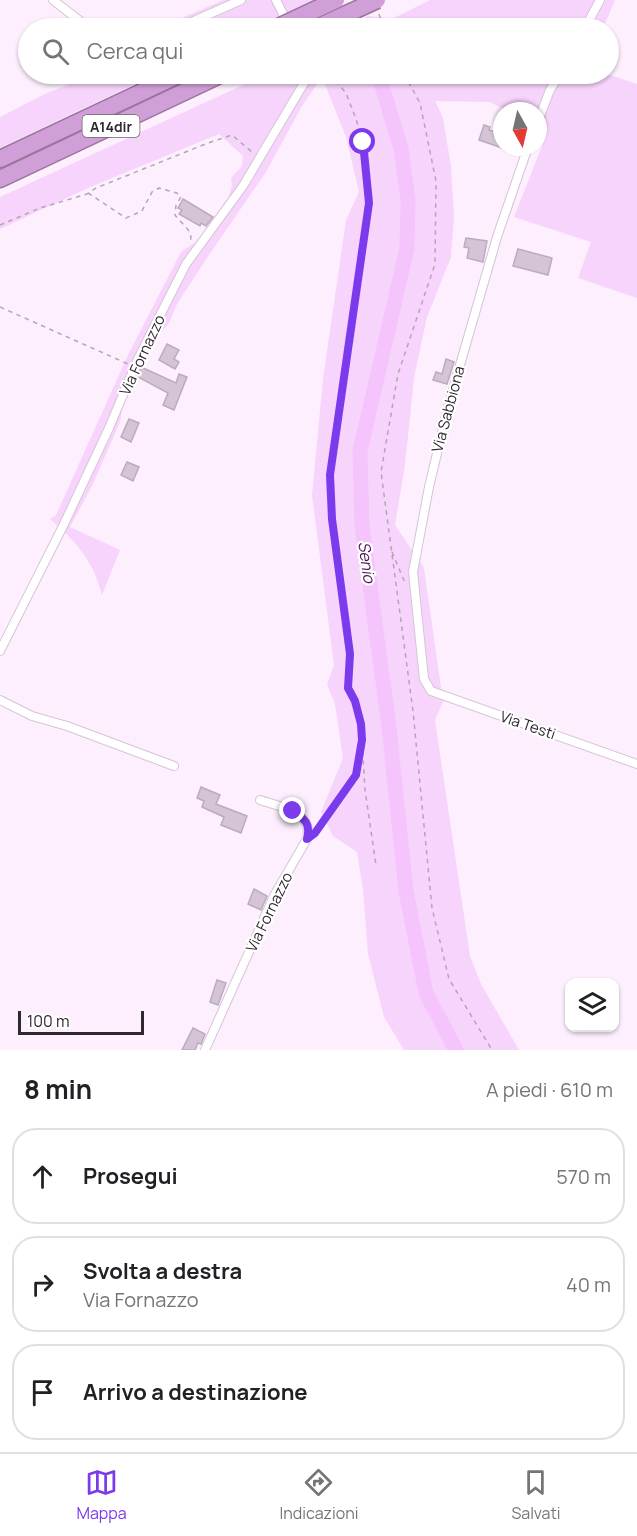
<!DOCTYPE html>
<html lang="it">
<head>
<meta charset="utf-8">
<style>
  :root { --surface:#fff; --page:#f6f6f6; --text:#202124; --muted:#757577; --line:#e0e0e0; --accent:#7c3aed }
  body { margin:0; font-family:Manrope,sans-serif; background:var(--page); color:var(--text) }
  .controls { position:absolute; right:18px; bottom:18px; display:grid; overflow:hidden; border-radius:12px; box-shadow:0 2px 4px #0004 }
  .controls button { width:54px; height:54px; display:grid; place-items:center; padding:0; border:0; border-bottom:2px solid var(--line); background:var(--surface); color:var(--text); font:30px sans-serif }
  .compass { position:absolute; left:493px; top:102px; width:54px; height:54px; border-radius:50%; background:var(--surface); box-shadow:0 2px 4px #0004; rotate:172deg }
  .scale { position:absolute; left:18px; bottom:15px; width:126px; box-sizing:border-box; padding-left:6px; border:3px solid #2e282f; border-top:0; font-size:16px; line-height:21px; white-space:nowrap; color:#2e282f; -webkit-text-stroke:4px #fff; paint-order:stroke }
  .stop { position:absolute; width:18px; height:18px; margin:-14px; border:4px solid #7c3aed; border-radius:50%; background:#fff }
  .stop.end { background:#7c3aed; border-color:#fff; box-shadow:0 2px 6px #0008 }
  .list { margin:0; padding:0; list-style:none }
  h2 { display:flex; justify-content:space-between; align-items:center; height:78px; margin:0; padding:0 24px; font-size:26px }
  h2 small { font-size:20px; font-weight:400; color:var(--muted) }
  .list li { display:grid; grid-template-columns:39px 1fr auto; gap:18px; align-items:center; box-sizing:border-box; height:96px; margin:0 12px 12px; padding:0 12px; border:2px solid var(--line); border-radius:24px }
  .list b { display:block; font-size:22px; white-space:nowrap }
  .list p { margin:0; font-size:20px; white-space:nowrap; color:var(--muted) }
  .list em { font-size:20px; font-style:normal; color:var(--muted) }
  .icon { flex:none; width:33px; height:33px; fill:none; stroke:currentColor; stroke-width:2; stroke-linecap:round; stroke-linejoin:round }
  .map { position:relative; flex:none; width:637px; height:1050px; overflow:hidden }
  .search { position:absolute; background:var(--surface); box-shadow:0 2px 4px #0004; left:18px; right:18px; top:18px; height:66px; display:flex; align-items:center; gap:15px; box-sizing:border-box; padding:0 21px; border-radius:33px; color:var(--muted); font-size:22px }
  .sheet { height:402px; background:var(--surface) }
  nav { display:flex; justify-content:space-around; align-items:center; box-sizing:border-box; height:84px; border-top:2px solid var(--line); background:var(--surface); font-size:16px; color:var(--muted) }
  nav a { display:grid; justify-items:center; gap:3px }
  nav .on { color:var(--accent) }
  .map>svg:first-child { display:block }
  .grass { fill:#f7d4fb }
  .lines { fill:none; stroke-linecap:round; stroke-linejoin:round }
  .river { stroke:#f6c4fc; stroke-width:15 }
  .building { fill:#d4c4d6; stroke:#bcabbd; stroke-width:1.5 }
  .street-casing { stroke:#d5c4d6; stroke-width:10 }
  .highway-casing { stroke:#98759c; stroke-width:19 }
  .path { stroke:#b2a7b3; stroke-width:1.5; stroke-dasharray:4.5 4.5; stroke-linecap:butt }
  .street { stroke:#fff; stroke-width:8 }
  .highway { stroke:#d19fd7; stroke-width:16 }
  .highway-bridge-casing { stroke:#98759c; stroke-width:19; stroke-linecap:butt }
  .highway-bridge { stroke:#d19fd7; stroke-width:16 }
  .route { stroke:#7c3aed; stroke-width:8 }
  .labels { text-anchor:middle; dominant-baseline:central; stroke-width:4.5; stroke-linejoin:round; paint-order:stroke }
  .shield { fill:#fff; stroke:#6d686d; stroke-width:1.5 }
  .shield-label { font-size:14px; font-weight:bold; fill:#2e282f }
  .street-label { font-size:15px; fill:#2e282f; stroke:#fff }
  .water-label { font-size:16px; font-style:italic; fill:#511759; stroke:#fff }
</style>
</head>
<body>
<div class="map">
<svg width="637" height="1050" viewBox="0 0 637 1050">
  <rect width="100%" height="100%" fill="#fdeffe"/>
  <g class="grass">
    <polygon points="223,0 314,0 277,18 249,28 159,28"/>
    <polygon points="430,0 615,0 603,28 341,28 368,16 392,19"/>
    <polygon points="89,74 156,74 0,148 0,117 47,93 80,80"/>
    <path d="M 267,74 L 607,74 L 637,84 L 637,298 L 578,278 L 591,242 L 514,217 L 546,136 L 538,131 L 538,111 L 506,111 L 491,102 L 435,101 L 443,118 L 451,166 L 454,216 L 451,257 L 427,317 L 414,378 L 405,465 L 395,525 L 424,568 L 443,702 L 435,720 L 470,956 L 481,984 L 519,1050 L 404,1050 L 384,1017 L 368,954 L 363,890 L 357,852 L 333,836 L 321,812 L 343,758 L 335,704 L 327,685 L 334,665 L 312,495 L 323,379 L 346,220 L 359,192 L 346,137 L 322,77 L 302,106 L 266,172 L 209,255 L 177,304 L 169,323 L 128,372 L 120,422 L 93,484 L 70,527 L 120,550 L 102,595 C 93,560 76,542 50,519 L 56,515 L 128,355 L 181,252 L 220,225 L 232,186 L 231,178 L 242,166 L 243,156 L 219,134 L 88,188 L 0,229 L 0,197 Z"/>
  </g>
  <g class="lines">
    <g class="river">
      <polyline points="334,8 347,28"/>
      <polyline points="376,74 380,79 401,149 408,200 407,248 360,451 362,526 389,727 406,891 426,993 456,1050"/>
    </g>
  </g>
  <g class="building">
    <polygon points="484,125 490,127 489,130 502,134 502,148 479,140"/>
    <polygon points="183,199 213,217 206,226 201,223 200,226 179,214 182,210 178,208"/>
    <polygon points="466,238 487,241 483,262 467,258 469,248 464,247"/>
    <polygon points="518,249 552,258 548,275 513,266"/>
    <polygon points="167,344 179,350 174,359 179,362 175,369 159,360"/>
    <polygon points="446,359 454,362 447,384 433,380 436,372 442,374"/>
    <polygon points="141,367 176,383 179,374 187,377 174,410 163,405 168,393 138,377"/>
    <polygon points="129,419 139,423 131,442 121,437"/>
    <polygon points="127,462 139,467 133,481 121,475"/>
    <polygon points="201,787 220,795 216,804 247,816 241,833 221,825 224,817 202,807 204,801 197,798"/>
    <polygon points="254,889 267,896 261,910 248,904"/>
    <polygon points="217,980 226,983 218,1005 210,1002"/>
    <polygon points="193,1028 205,1034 201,1044 198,1043 195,1050 182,1050"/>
  </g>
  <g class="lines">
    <defs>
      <g id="street">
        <polyline points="53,0 89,28"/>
        <polyline points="276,0 288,24"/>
        <polyline points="178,28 241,0"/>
        <polyline points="585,28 600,0"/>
        <polyline points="538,121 550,90 560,74"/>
        <polyline points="528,147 497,237 449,403 429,487 413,572 424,679 431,691 637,764"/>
        <polyline points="0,651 64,524 109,428 138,359 186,264 243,186 307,78 306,74"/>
        <polyline points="0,700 32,716 67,726 174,766"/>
        <path d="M 205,1050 L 275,894 L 307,839 C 314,811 280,807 260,800"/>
      </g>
      <g id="highway">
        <polyline points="0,159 180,74"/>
        <polyline points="0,179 222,74"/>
      </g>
    </defs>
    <use href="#street" class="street-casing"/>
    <use href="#highway" class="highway-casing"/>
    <g class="path">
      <polyline points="379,14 383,28"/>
      <polyline points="330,74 346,93 356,119 363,142 369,203 330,475 332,519 350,654 348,688 355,701 361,724 365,790 376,865"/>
      <polyline points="404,74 420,103 436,181 435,264 398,374 381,472 413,711 432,908 449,979 492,1050"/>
      <path d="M 88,193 L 126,218 L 142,211 L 152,192 L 159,188 L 177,193 L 181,197 L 176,205 L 175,215 C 182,225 196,232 189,244"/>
      <polyline points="0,225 40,208 87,194 96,188 208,143 232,135 252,152"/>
      <polyline points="0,307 128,364"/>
      <polyline points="392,552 405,583"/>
      <polyline points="317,831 356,775 362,744"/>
    </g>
    <use href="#street" class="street"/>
    <use href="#highway" class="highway"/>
    <defs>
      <g id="highway-bridge">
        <polyline points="276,28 336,0"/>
        <polyline points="316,28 377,0"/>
      </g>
    </defs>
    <use href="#highway-bridge" class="highway-bridge-casing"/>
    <use href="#highway-bridge" class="highway-bridge"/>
  </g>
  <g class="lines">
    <path class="route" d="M 293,811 C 305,819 311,824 307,839 L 315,833 L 356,775 L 362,740 L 361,724 L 355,701 L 348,688 L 350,654 L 332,519 L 330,475 L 369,203 L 363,142"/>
  </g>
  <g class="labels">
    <rect class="shield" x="82.5" y="115" width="57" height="22" rx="4.5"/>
    <g class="shield-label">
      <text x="111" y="126">A14dir</text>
    </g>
    <g class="street-label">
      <text transform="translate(142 355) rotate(-65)">Via Fornazzo</text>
      <text transform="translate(448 409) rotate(-75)">Via Sabbiona</text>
      <text transform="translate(528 725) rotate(19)">Via Testi</text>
      <text transform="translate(269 912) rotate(-64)">Via Fornazzo</text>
    </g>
    <g class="water-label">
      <text transform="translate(367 562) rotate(82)">Senio</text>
    </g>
  </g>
</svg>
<div class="controls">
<button><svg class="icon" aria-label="layers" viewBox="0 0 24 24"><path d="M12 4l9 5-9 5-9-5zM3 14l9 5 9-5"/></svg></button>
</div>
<svg class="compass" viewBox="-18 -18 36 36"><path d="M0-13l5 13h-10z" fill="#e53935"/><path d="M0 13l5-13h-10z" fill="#757577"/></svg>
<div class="scale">100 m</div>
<div class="stop" style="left:363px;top:142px"></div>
<div class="stop end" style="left:293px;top:811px"></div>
<div class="search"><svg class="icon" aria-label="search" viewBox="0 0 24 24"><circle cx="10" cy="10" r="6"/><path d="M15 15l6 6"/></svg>Cerca qui</div>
</div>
<section class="sheet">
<h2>8 min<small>A piedi · 610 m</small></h2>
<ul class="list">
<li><svg class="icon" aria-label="ahead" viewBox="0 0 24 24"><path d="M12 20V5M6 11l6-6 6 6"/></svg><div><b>Prosegui</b></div><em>570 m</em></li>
<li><svg class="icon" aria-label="right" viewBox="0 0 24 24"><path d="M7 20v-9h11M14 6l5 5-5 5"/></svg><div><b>Svolta a destra</b><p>Via Fornazzo</p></div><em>40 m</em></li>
<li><svg class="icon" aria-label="arrive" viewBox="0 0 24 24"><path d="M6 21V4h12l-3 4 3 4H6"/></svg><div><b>Arrivo a destinazione</b></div></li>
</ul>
</section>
<nav>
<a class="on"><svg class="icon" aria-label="map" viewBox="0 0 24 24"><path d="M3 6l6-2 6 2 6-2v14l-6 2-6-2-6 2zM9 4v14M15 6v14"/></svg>Mappa</a>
<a><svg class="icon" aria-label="directions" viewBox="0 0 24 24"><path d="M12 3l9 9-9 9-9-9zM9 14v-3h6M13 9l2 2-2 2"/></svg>Indicazioni</a>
<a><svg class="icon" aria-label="saved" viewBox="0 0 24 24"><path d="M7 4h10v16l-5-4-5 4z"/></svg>Salvati</a>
</nav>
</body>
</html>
